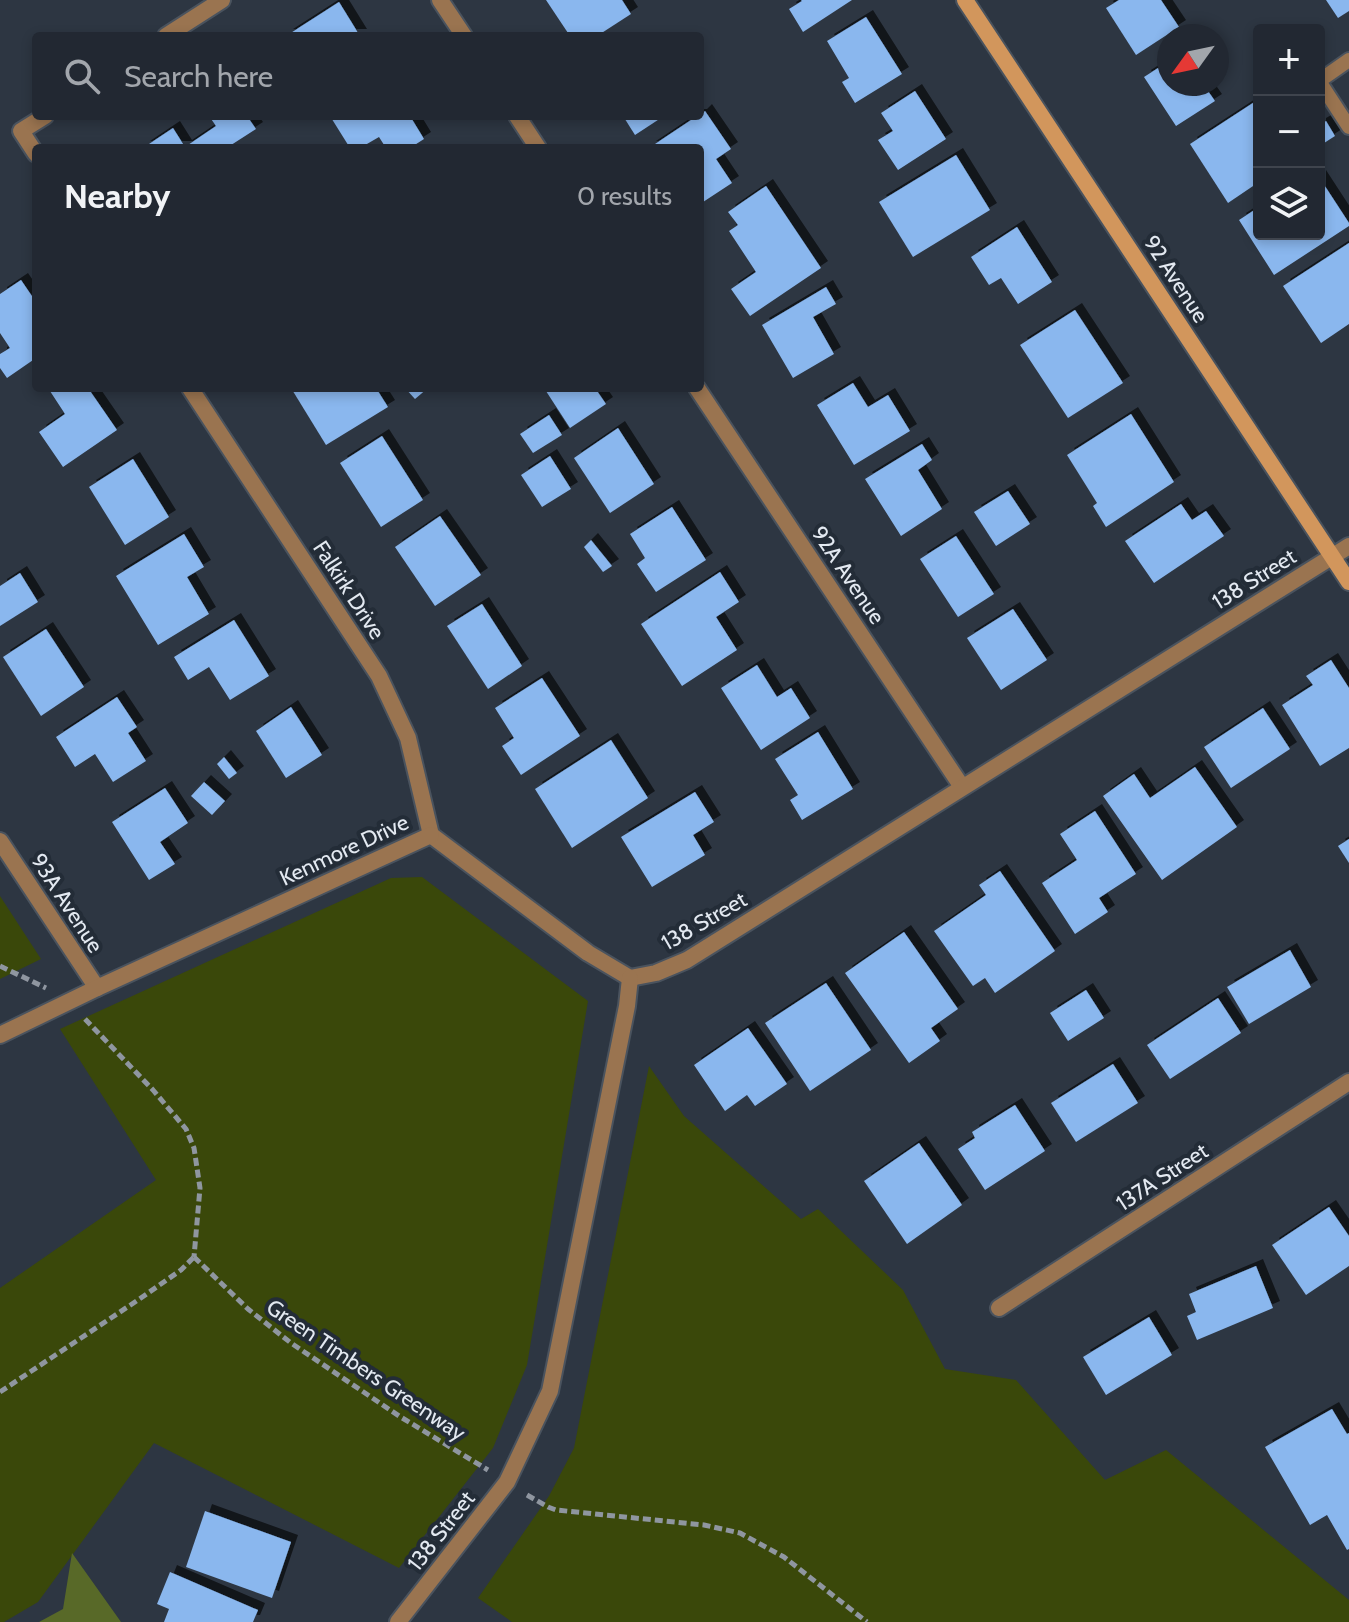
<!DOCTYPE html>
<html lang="en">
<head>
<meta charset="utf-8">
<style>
  :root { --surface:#222832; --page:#2e343e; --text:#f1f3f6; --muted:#a2a6ac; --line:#3f444d }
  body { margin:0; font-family:Cabin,sans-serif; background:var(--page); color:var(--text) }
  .controls { position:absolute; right:24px; top:24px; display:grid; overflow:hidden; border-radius:8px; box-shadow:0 4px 12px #0003 }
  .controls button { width:72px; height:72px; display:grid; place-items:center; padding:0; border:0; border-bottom:2px solid var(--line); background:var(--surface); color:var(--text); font:40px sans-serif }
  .compass { position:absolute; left:1157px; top:24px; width:72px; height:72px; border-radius:50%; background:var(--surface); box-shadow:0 4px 12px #0003; rotate:237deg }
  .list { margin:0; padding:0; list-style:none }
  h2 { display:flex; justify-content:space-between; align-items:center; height:104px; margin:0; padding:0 32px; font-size:34px }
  h2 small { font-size:26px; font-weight:400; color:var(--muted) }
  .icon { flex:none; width:44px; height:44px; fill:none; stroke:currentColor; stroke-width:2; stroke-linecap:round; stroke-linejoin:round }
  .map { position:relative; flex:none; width:1349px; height:1622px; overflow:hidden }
  .search { position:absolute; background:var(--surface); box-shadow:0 4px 12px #0003; left:32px; top:32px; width:672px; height:88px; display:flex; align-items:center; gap:20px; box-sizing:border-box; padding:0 28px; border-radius:8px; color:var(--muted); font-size:30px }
  .panel { position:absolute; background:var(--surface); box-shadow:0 4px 12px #0003; left:32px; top:144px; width:672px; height:248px; border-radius:8px }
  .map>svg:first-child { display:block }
  .green { fill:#3a480a }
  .forest { fill:#586928 }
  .building { fill:#8ab7ee; filter:url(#shadow) }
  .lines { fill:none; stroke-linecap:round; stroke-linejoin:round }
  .lane-casing { stroke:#4a535e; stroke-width:18 }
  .street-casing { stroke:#4a535e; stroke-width:20 }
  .secondary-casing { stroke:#4a535e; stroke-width:20 }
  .path { stroke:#8f96a0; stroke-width:5; stroke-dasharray:8 4; stroke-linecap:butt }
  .lane { stroke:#9a7450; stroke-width:14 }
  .street { stroke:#9a7450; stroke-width:16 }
  .secondary { stroke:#d2965c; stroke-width:16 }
  .labels { text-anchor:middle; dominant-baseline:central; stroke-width:8; stroke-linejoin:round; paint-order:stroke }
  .street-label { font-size:22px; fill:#e3e9f1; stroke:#232c37 }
</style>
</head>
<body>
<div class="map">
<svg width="1349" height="1622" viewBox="0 0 1349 1622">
  <defs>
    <filter id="shadow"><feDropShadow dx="7" dy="-7" stdDeviation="0" flood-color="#0009"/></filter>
  </defs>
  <rect width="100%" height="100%" fill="#2d3642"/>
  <g class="green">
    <polygon points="422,877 588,1001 527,1365 493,1448 399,1568 154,1443 38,1602 4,1622 0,1622 0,1288 156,1180 60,1029 391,878"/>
    <polygon points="0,896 41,959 0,979"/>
    <polygon points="649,1066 684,1116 801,1219 818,1209 903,1290 945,1369 1016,1380 1105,1480 1166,1450 1349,1600 1349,1622 512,1622 478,1598 549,1496 574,1448"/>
  </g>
  <polygon class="forest" points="72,1553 121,1622 39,1622 63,1609"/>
  <g class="building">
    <polygon points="546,0 622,0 631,14 597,36 570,36"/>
    <polygon points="801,0 852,0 803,32 789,9 802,1"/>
    <polygon points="1119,0 1161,0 1179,27 1136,55 1106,8"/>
    <polygon points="1326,0 1349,0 1349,11 1338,18"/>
    <polygon points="339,2 360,36 286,36"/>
    <polygon points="866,17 902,74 855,103 842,82 849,78 827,41"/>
    <polygon points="1169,61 1169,84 1203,84 1215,101 1176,126 1144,77"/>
    <polygon points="915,91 946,139 898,170 878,140 893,131 881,113"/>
    <polygon points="1259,99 1259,182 1228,203 1190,144"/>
    <polygon points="705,111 731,149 716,159 732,183 700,204 700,148 649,148 697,116 700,116"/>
    <polygon points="209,116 247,116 256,129 228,147 229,148 143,148 173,128 185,147 216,126"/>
    <polygon points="330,116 410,116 424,139 410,148 386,148 379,137 360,148 350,148"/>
    <polygon points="623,116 664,116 635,135"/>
    <polygon points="1326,121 1335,136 1321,145 1319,143 1319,125"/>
    <polygon points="956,155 990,210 913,257 879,202"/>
    <polygon points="1319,177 1349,223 1349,226 1274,275 1239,220 1259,207 1259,234 1319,234"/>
    <polygon points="766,186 821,268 750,316 731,289 756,272 729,231 738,225 728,212"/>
    <polygon points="1017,227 1052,282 1018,304 1001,278 989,285 971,257"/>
    <polygon points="1349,243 1349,324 1321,343 1283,286"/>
    <polygon points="21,280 36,302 36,358 7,378 0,368 0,354 10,348 0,333 0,294"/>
    <polygon points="826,287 836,304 813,317 834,354 793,378 762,325"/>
    <polygon points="1075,310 1123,383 1068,418 1020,345"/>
    <polygon points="853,383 868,407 888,395 910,431 854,465 817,405"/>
    <polygon points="48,388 88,388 117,430 63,467 39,432 65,414"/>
    <polygon points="291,388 376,388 388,407 326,445"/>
    <polygon points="405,388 428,388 415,399"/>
    <polygon points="544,388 595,388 606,404 570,428"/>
    <polygon points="1131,414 1174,482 1106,527 1093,506 1097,503 1067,455"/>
    <polygon points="549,415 562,435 533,453 520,434"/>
    <polygon points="618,428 654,484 610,513 574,458"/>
    <polygon points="382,436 423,500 381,527 340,463"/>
    <polygon points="922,444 932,460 918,470 942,509 901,536 865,479"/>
    <polygon points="550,456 571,489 542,507 521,475"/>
    <polygon points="133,459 169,517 125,545 89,487"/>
    <polygon points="1008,491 1030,524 996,546 974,512"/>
    <polygon points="1181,504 1192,520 1206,511 1224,536 1154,583 1125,541"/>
    <polygon points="672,507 706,560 656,592 637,564 645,558 630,534"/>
    <polygon points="440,516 481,575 435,606 395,547"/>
    <polygon points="184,534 204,567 187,577 209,614 158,645 116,576"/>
    <polygon points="956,536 994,594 958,617 920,559"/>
    <polygon points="591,540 612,566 603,572 584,547"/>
    <polygon points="720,572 739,602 716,617 737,650 682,686 641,624"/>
    <polygon points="20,573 38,602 0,626 0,586"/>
    <polygon points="482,604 522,666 488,689 447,626"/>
    <polygon points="1013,609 1047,660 1001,690 967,638"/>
    <polygon points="234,620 269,676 230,700 209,667 188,680 174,657"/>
    <polygon points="46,629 84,687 41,716 3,657"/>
    <polygon points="1331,660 1349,688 1349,748 1320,766 1282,705 1313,685 1306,676"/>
    <polygon points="757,665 777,697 791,688 810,718 761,750 721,688"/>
    <polygon points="542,678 580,736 521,775 502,746 514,738 495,708"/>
    <polygon points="117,697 137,727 128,733 146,761 113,782 95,754 75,767 56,737"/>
    <polygon points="291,707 322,755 286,778 256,731"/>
    <polygon points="1263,708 1290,749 1231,788 1204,747"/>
    <polygon points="818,732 853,789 802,820 790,800 798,795 775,759"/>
    <polygon points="611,740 648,798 572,848 535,789"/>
    <polygon points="224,757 237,773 229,779 217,764"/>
    <polygon points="1195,767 1237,827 1162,880 1103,796 1134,774 1150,798"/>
    <polygon points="204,782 225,801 212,815 191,796"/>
    <polygon points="165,788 188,823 160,842 175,864 149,880 112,822"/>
    <polygon points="695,792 714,822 693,835 705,855 652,887 621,837"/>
    <polygon points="1095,811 1136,874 1099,898 1108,912 1075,934 1042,883 1077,860 1060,834"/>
    <polygon points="1349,839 1349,863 1338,846"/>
    <polygon points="1000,871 1055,951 995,993 985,978 973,986 934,931 986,895 979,885"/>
    <polygon points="904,932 958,1009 931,1028 940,1041 909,1063 845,973"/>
    <polygon points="1290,950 1311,987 1249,1024 1227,987"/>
    <polygon points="826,983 871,1050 810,1091 765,1023"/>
    <polygon points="1086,990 1104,1018 1068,1041 1050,1013"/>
    <polygon points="1218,998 1241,1033 1170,1079 1147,1045"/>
    <polygon points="748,1028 787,1084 755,1106 747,1095 725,1111 694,1065"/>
    <polygon points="1113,1064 1138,1103 1076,1142 1051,1103"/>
    <polygon points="1015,1105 1045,1151 985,1190 958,1149 975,1138 972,1132"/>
    <polygon points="919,1143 962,1205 907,1244 864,1181"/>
    <polygon points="1329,1207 1349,1236 1349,1266 1306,1295 1272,1245"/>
    <polygon points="1256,1266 1273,1308 1197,1340 1187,1316 1196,1312 1189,1294"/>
    <polygon points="1149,1317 1172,1355 1106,1395 1083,1357"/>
    <polygon points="1332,1409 1347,1434 1349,1433 1349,1549 1347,1550 1327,1515 1310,1525 1265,1447"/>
    <polygon points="205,1511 291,1542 272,1598 186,1567"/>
    <polygon points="170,1572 258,1610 253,1622 164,1622 169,1609 157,1604"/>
  </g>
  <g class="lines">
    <defs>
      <polyline id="lane" points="1349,60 1319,81 1349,127"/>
      <g id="street">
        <polyline points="440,0 464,36"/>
        <polyline points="166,36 222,0"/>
        <polyline points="517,116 538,148"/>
        <polyline points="36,154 21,131 45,116"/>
        <polyline points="190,388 379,676 408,738 431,835"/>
        <polyline points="697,388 962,787"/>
        <polyline points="431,835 588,953 630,978"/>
        <polyline points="0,841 97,988"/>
        <polyline points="630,978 656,973 687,960 1349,546"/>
        <polyline points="0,1035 97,988 431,835"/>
        <polyline points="999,1308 1349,1082"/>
        <polyline points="398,1622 507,1482 550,1391 627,1006 630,978"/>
      </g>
      <polyline id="secondary" points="965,0 1349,582"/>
    </defs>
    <use href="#lane" class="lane-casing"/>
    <use href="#street" class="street-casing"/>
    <use href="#secondary" class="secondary-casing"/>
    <g class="path">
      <polyline points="0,966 46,988"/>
      <polyline points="85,1019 153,1090 186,1129 194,1148 200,1188 194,1257"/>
      <polyline points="194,1257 248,1309 291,1343 399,1416 488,1470"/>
      <polyline points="0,1392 138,1300 181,1270 194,1257"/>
      <polyline points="527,1495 548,1507 556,1510 704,1525 740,1533 784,1557 867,1622"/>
    </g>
    <use href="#lane" class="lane"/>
    <use href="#street" class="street"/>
    <use href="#secondary" class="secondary"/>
  </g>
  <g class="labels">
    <g class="street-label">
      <text transform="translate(1176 279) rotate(57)">92 Avenue</text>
      <text transform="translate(848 575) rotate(56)">92A Avenue</text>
      <text transform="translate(1254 579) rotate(-32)">138 Street</text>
      <text transform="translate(349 590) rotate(57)">Falkirk Drive</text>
      <text transform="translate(344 850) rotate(-25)">Kenmore Drive</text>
      <text transform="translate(67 903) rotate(57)">93A Avenue</text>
      <text transform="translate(704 921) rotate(-30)">138 Street</text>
      <text transform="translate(1162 1177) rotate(-33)">137A Street</text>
      <text transform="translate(366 1370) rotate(34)">Green Timbers Greenway</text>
      <text transform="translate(441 1531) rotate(-52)">138 Street</text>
    </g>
  </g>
</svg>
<div class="controls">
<button>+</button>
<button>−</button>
<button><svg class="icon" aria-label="layers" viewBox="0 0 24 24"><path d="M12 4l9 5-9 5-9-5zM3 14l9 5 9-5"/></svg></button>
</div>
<svg class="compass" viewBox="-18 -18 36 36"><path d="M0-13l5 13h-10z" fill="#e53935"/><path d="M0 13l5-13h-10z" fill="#a2a6ac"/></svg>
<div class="search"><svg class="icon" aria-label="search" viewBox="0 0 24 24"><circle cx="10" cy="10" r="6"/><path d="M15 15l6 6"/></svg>Search here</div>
<section class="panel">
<h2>Nearby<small>0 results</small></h2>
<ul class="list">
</ul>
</section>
</div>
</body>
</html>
